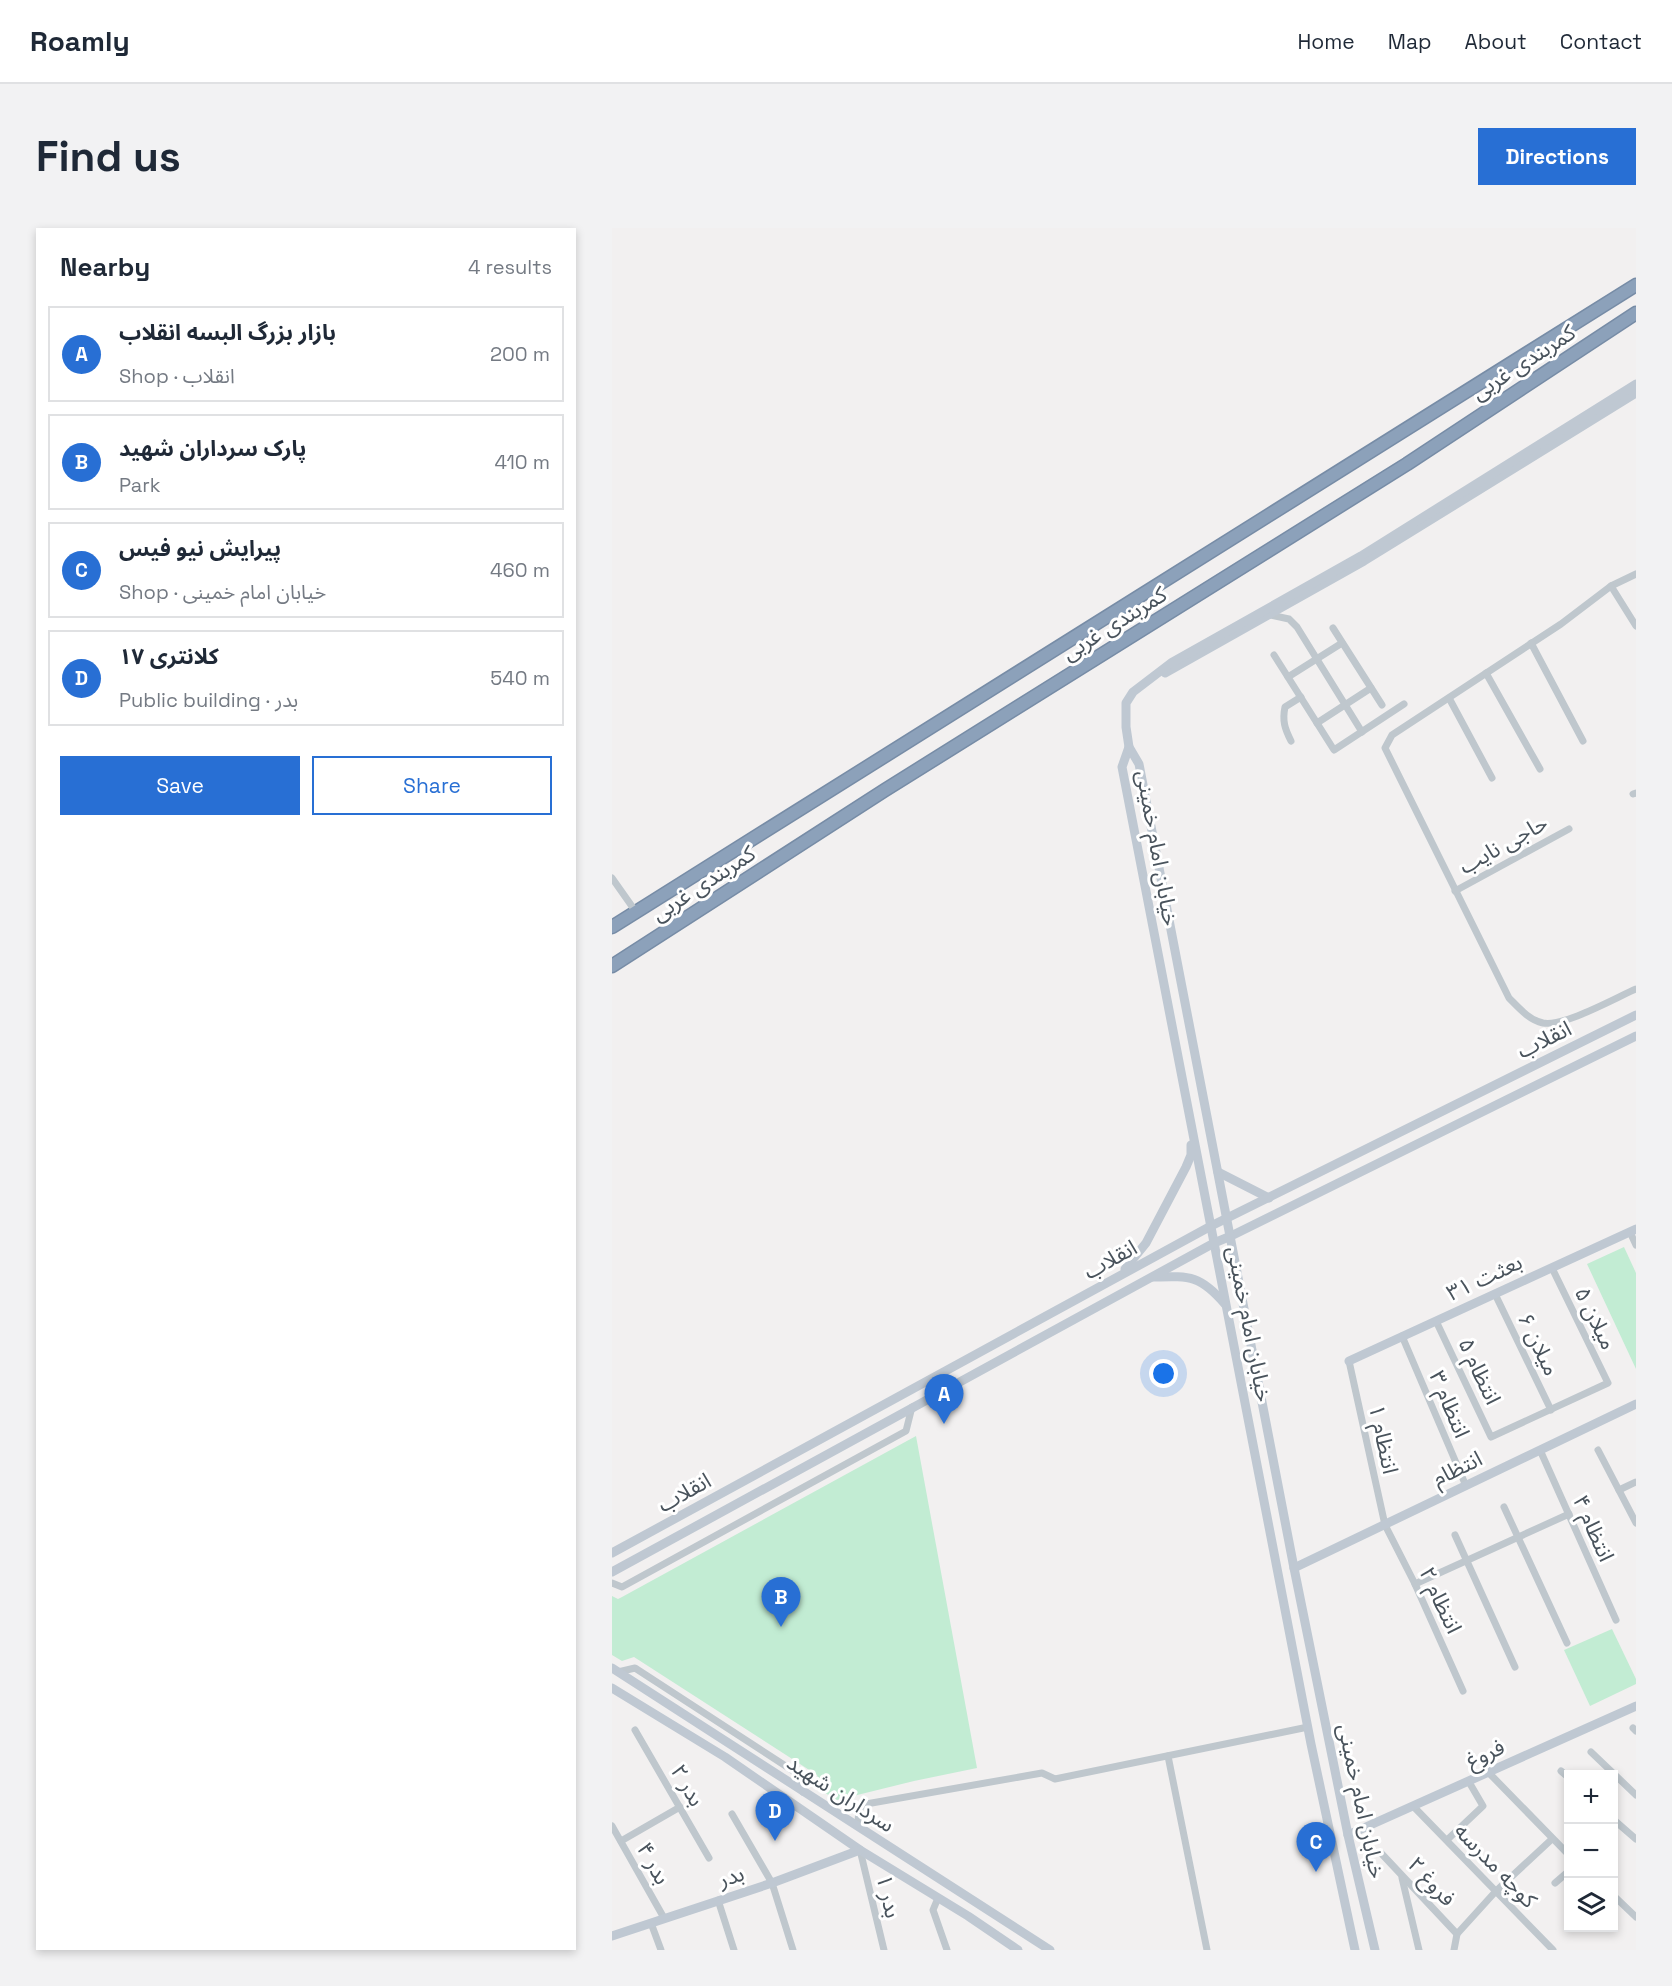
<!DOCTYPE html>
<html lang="en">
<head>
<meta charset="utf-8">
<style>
  :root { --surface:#fff; --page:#f2f2f3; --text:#1f2937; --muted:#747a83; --line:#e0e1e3; --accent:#286fd4 }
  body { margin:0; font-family:"Space Grotesk","Noto Sans Arabic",sans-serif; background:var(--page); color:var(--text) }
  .controls { position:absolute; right:18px; bottom:18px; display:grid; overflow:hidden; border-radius:0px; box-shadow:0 3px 9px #0003 }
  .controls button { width:54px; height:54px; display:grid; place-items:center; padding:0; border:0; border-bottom:2px solid var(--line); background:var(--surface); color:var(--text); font:30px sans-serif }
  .you { position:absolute; left:552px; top:1146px; width:21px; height:21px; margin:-15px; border:4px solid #fff; border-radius:50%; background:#1a73e8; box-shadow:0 0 0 9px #1a73e833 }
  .badge { display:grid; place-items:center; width:39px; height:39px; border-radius:50%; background:var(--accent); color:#fff; font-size:20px; font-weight:700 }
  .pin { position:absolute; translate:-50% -50px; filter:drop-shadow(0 2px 3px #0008) }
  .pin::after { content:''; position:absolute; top:32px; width:21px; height:18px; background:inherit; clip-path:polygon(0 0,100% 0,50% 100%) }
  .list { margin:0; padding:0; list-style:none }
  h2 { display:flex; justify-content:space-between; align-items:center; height:78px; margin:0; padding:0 24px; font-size:26px }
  h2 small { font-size:20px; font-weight:400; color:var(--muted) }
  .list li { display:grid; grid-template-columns:39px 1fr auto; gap:18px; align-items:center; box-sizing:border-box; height:96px; margin:0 12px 12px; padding:0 12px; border:2px solid var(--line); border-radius:0px }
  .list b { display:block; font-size:22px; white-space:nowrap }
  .list p { margin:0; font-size:20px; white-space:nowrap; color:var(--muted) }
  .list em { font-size:20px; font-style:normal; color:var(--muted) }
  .actions { display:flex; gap:12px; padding:18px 24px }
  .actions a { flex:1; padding:14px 0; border:2px solid var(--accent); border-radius:0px; text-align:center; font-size:21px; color:var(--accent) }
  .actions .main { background:var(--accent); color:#fff }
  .icon { flex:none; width:33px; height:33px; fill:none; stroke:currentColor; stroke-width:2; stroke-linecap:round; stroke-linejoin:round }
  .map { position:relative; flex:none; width:1024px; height:1722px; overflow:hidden; border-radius:0px }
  header { display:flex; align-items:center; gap:36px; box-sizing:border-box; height:84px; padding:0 30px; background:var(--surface); border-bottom:2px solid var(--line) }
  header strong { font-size:28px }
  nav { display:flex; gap:33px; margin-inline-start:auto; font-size:21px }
  .intro { display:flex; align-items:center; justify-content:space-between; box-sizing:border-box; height:144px; padding:0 36px }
  h1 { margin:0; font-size:42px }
  .button { padding:15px 27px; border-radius:0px; background:var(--accent); color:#fff; font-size:21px; font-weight:700 }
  main { display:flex; gap:36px; padding:0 36px }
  aside { flex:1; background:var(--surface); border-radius:0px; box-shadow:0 3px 9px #0003 }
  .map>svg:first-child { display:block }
  .green { fill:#c2ecd3 }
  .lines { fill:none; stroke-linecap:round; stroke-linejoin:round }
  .highway-casing { stroke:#778ca6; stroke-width:15 }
  .street { stroke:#bfc7cd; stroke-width:7 }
  .secondary { stroke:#bfc8d2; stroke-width:9 }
  .highway { stroke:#8ca1ba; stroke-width:12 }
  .labels { text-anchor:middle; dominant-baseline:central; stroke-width:6; stroke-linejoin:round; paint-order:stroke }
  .street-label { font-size:22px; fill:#49535c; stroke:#fff }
</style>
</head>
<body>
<header>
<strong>Roamly</strong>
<nav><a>Home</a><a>Map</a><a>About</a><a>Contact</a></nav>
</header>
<div class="intro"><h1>Find us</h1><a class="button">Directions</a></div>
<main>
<aside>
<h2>Nearby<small>4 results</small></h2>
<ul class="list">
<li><span class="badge">A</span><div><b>بازار بزرگ البسه انقلاب</b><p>Shop · انقلاب</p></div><em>200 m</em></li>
<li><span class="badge">B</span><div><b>پارک سرداران شهید</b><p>Park</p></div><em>410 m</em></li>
<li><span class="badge">C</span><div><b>پیرایش نیو فیس</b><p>Shop · خیابان امام خمینی</p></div><em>460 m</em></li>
<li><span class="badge">D</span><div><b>کلانتری ۱۷</b><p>Public building · بدر</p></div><em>540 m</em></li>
</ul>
<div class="actions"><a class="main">Save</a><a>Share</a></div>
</aside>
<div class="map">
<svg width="1024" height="1722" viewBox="0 0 1024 1722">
  <rect width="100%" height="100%" fill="#f2f0f0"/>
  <g class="green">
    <polygon points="1012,1019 1024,1045 1024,1141 975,1036"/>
    <polygon points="304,1208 365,1540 302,1553 225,1572 208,1562 205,1547 22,1429 10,1433 0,1427 0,1368 6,1371 10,1369"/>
    <polygon points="1000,1401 1024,1451 1024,1456 978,1478 952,1422"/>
  </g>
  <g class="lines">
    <defs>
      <g id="highway">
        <polyline points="0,699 1024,57"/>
        <polyline points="0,738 273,562 795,236 1024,85"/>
      </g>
    </defs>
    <use href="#highway" class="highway-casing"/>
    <g class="street">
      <path d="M 1024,346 L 999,358 L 949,396 L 780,507 L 773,520 L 897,770 C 907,780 917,792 931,795 C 952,799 1003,770 1024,761"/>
      <polyline points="999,358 1024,398"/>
      <polyline points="658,387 677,391 685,399 750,504"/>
      <polyline points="721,400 770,477"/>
      <polyline points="919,415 971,513"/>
      <polyline points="662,427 722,522 792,476"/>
      <polyline points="874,445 928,541"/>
      <polyline points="676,449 730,415"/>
      <polyline points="837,470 880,550"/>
      <polyline points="705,495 759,460"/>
      <path d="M 679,513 C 673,501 670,493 673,479 L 689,469"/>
      <polyline points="1021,566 1024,565"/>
      <polyline points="0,650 24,684"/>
      <polyline points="843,663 957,601"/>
      <polyline points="1018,1004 1024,1017"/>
      <polyline points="883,1066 939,1182"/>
      <polyline points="824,1093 879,1209 996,1155 940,1040"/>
      <polyline points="790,1108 854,1258"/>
      <polyline points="737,1133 773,1297 803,1356 851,1463"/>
      <polyline points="928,1222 1004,1392"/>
      <polyline points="986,1222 1024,1295"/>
      <polyline points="1007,1262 1024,1254"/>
      <polyline points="892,1279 955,1415"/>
      <polyline points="843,1307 903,1439"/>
      <polyline points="0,1355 10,1359 294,1203 300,1179"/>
      <polyline points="803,1356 957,1286"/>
      <polyline points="6,1444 23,1440 189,1548 191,1564"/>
      <polyline points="1021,1500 1024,1503"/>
      <polyline points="23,1502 97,1630"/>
      <polyline points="979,1524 1024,1567"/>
      <polyline points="556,1528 595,1722"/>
      <polyline points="949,1543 957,1550"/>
      <polyline points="877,1545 957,1627"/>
      <polyline points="801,1578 941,1722"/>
      <polyline points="120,1586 160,1655 181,1722"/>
      <polyline points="1002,1592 1024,1611"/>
      <polyline points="0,1598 52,1690"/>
      <path d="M 248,1599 C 245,1592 246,1585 249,1578 L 254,1576 L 430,1545 L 443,1551 L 696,1499"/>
      <polyline points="835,1612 871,1578 857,1554"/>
      <polyline points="9,1613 68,1579"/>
      <polyline points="248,1622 272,1722"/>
      <polyline points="768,1624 845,1706"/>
      <polyline points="790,1650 807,1722"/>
      <polyline points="943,1655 957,1643"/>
      <polyline points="1002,1668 1024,1689"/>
      <polyline points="326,1670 321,1682 335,1722"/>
      <polyline points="106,1672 122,1722"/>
      <polyline points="39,1695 49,1722"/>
      <polyline points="842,1722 845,1706 884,1663 940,1611"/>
    </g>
    <g class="secondary">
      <polyline points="553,445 752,333 1024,165"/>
      <polyline points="517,519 510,539 699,1516 743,1722"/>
      <polyline points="606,944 657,970"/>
      <polyline points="513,1041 534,1015 574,939 579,927 579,917"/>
      <path d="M 541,1049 C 578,1048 588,1047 613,1076"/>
      <polyline points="737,1133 1024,1001"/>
      <polyline points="0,1325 599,998 1024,787"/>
      <polyline points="682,1340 1024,1176"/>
      <polyline points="0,1344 602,1015 619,1008 1024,808"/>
      <polyline points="0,1440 438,1722"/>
      <polyline points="0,1460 113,1529 248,1622 356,1688 406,1722"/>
      <polyline points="736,1607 1024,1478"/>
      <polyline points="0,1708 160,1655 248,1622"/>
      <polyline points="763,1722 736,1607 682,1340 527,536 517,519 514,499 514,475 521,464 559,435 749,328 1024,156"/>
    </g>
    <use href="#highway" class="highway"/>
  </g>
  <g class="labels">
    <g class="street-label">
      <text transform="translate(911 134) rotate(-33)">کمربندی غربی</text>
      <text transform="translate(502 395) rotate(-32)">کمربندی غربی</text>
      <text transform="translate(891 616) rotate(-29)">حاجی نایب</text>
      <text transform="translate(546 620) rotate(80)">خیابان امام خمینی</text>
      <text transform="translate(91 655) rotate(-33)">کمربندی غربی</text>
      <text transform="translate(932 811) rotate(-26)">انقلاب</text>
      <text transform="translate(498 1031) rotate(-29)">انقلاب</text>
      <text transform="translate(872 1049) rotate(-25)">بعثت ۳۱</text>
      <text transform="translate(984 1090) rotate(64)">میلان ۵</text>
      <text transform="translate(638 1096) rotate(79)">خیابان امام خمینی</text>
      <text transform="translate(927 1116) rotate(64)">میلان ۶</text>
      <text transform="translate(868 1143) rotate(65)">انتظام ۵</text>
      <text transform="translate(838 1176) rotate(67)">انتظام ۳</text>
      <text transform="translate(772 1211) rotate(78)">انتظام ۱</text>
      <text transform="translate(845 1240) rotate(-26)">انتظام</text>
      <text transform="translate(72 1264) rotate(-29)">انقلاب</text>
      <text transform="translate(982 1300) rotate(66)">انتظام ۴</text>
      <text transform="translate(829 1372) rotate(65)">انتظام ۲</text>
      <text transform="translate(873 1525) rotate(-24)">فروغ</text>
      <text transform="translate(76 1557) rotate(60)">بدر ۲</text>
      <text transform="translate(229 1565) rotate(33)">سرداران شهید</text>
      <text transform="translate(750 1573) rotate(78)">خیابان امام خمینی</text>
      <text transform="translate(42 1635) rotate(61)">بدر ۴</text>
      <text transform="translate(884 1637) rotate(46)">کوچه مدرسه</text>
      <text transform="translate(119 1648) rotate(-18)">بدر</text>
      <text transform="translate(820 1653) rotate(47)">فروغ ۲</text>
      <text transform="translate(277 1668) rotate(77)">بدر ۱</text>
    </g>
  </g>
</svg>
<div class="controls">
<button>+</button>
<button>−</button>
<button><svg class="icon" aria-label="layers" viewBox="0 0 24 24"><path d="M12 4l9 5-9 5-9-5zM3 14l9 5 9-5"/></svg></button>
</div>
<div class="you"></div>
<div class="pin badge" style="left:332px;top:1196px">A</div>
<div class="pin badge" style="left:169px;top:1399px">B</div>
<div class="pin badge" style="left:704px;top:1644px">C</div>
<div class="pin badge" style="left:163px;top:1613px">D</div>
</div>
</main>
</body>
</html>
